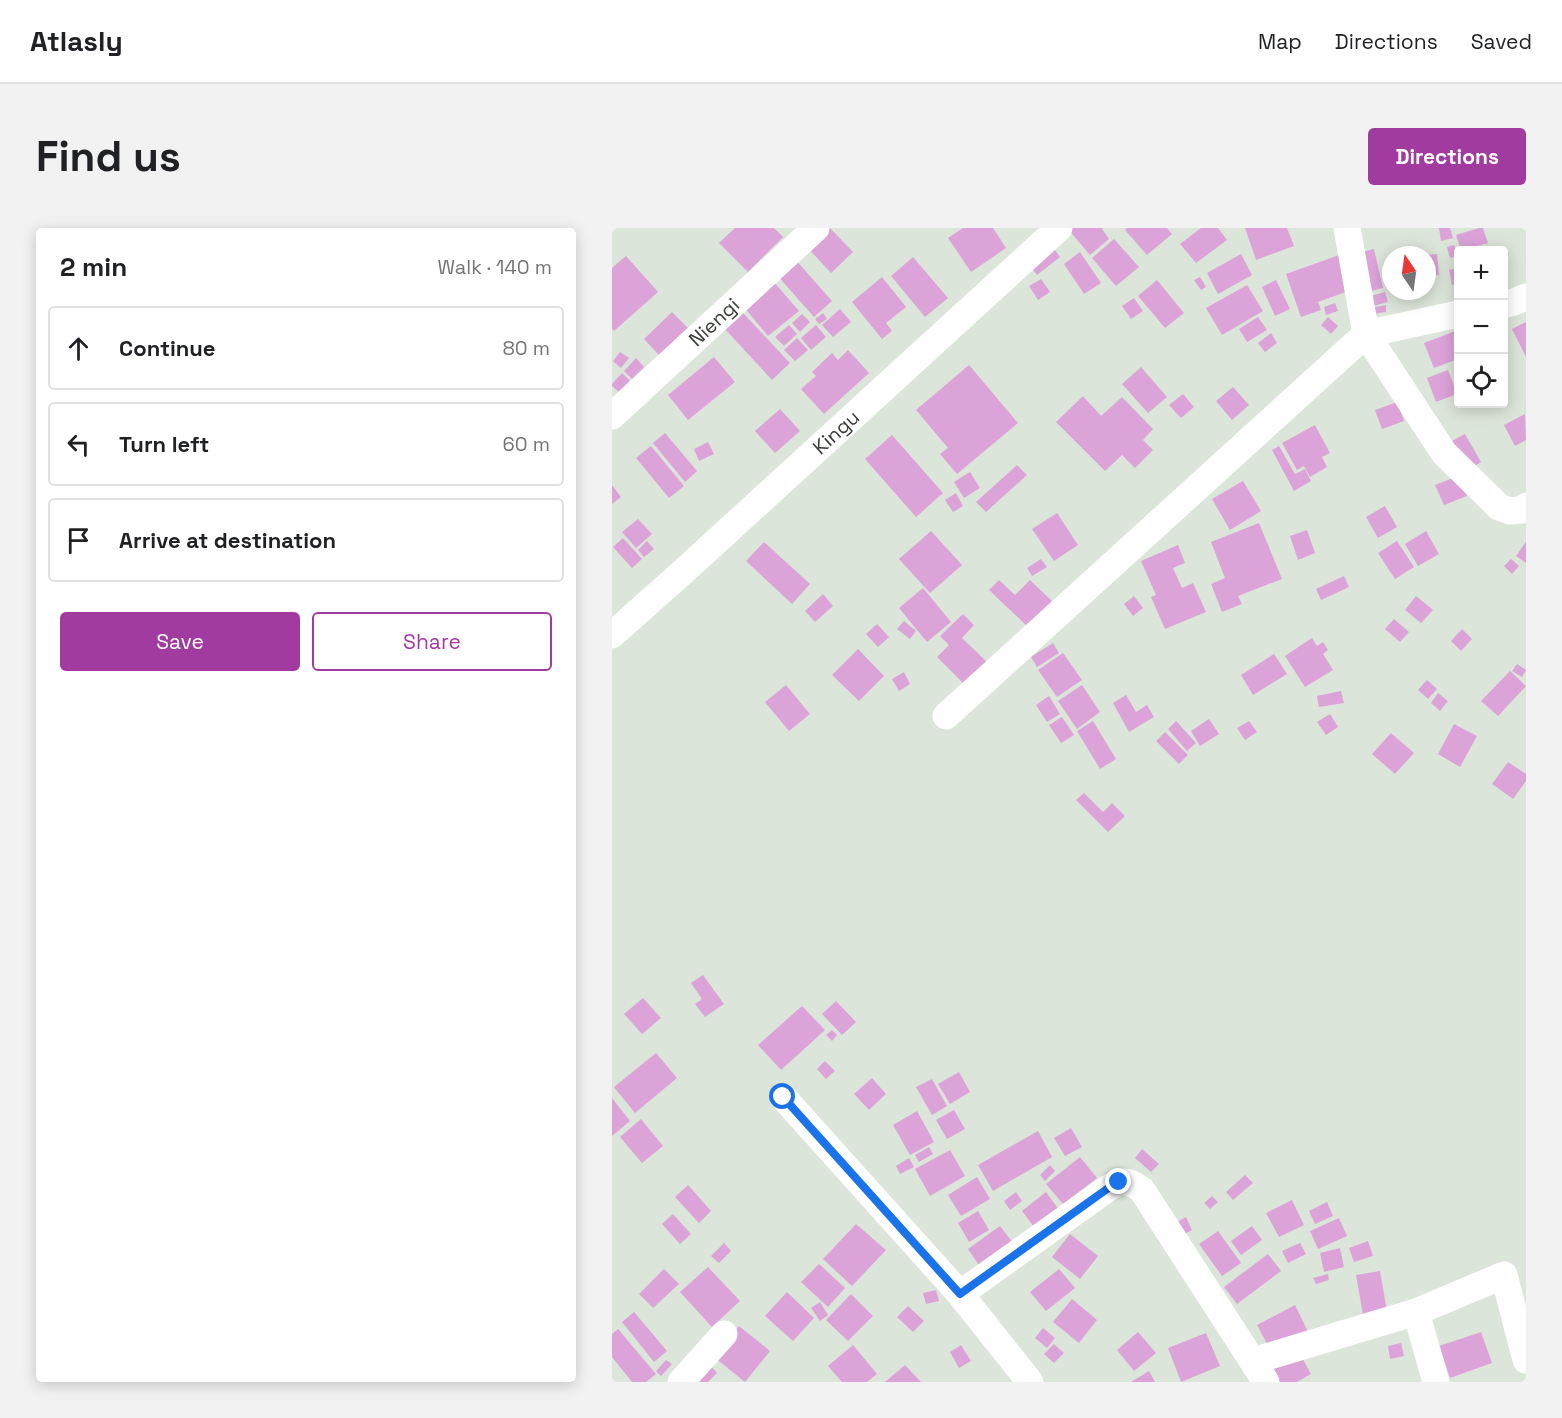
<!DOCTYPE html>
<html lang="en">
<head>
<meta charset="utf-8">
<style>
  :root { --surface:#fff; --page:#f2f2f2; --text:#202124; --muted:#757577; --line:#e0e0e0; --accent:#a13b9f }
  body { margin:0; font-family:"Space Grotesk",sans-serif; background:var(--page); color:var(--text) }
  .controls { position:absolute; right:18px; top:18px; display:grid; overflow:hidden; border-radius:6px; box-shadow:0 3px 15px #0003 }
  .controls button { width:54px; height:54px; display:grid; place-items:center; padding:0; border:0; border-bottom:2px solid var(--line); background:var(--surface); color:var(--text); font:30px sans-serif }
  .compass { position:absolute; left:770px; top:18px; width:54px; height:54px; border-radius:50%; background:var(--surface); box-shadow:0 3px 15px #0003; rotate:347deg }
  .stop { position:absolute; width:18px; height:18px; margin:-14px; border:4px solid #1a73e8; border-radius:50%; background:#fff }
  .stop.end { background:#1a73e8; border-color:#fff; box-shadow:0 2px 6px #0008 }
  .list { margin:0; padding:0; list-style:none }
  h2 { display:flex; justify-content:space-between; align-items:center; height:78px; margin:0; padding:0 24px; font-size:26px }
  h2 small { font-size:20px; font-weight:400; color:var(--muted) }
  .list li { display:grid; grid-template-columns:39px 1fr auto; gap:18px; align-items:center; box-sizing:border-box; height:84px; margin:0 12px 12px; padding:0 12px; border:2px solid var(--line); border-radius:6px }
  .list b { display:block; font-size:22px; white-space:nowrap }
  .list em { font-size:20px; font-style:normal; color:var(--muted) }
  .actions { display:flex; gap:12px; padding:18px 24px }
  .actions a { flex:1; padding:14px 0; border:2px solid var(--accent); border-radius:6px; text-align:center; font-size:21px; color:var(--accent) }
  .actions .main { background:var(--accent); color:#fff }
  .icon { flex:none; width:33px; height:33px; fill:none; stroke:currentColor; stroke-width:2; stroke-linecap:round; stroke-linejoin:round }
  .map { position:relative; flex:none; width:914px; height:1154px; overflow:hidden; border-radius:6px }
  header { display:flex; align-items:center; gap:36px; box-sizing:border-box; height:84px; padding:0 30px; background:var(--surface); border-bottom:2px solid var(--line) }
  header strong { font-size:28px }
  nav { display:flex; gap:33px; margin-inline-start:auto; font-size:21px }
  .intro { display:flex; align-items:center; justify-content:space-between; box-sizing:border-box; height:144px; padding:0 36px }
  h1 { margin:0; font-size:42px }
  .button { padding:15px 27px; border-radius:6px; background:var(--accent); color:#fff; font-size:21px; font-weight:700 }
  main { display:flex; gap:36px; padding:0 36px }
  aside { flex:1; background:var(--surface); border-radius:6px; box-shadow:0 3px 15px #0003 }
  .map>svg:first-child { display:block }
  .building { fill:#dca3d9 }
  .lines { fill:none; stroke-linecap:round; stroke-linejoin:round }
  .minor { stroke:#fff; stroke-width:27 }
  .route { stroke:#1a73e8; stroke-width:8 }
  .labels { text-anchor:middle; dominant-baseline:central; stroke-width:4.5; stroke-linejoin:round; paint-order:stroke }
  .street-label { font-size:20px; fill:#393d38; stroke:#fff }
</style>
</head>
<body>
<header>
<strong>Atlasly</strong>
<nav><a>Map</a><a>Directions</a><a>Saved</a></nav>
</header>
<div class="intro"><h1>Find us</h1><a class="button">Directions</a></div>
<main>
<aside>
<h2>2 min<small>Walk · 140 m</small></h2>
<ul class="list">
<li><svg class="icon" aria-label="ahead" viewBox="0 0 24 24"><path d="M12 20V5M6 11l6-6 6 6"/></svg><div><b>Continue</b></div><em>80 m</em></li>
<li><svg class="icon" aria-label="left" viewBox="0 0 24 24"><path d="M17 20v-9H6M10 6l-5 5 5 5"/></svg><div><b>Turn left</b></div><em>60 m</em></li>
<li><svg class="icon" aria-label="arrive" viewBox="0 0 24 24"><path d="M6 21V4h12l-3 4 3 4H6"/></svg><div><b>Arrive at destination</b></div></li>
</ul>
<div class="actions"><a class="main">Save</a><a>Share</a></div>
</aside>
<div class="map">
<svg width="914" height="1154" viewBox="0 0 914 1154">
  <rect width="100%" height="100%" fill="#dce5d9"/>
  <g class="building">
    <polygon points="123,0 162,0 171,9 136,44 107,15"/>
    <polygon points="218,0 241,24 219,45 196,20"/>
    <polygon points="351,0 381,0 394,20 359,44 336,10"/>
    <polygon points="455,0 491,0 490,1 497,11 478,27"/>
    <polygon points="515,0 555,0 560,6 535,27 513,2"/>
    <polygon points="589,0 606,0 615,12 584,35 568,16"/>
    <polygon points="633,0 675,0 682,18 644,32"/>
    <polygon points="827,0 838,0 841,10 829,13"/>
    <polygon points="867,0 871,0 876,15 849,22 844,7"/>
    <polygon points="502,11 527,39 504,58 480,30"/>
    <polygon points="436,13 448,29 425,47 413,31"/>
    <polygon points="842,17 845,28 838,30 835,19"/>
    <polygon points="762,21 771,60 751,65 742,26"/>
    <polygon points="468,24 489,55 472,66 452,36"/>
    <polygon points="629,26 640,47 606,66 595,45"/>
    <polygon points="730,26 742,61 706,74 709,82 689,89 674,46"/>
    <polygon points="825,26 827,47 815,48 815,27"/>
    <polygon points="14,28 46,64 2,103 0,101 0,40"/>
    <polygon points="301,29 336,70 313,89 279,48"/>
    <polygon points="182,30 220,73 202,89 164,46"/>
    <polygon points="846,40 846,56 840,57 837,42"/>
    <polygon points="270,49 294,79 274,95 280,103 270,111 240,74"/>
    <polygon points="588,49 594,59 589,62 582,52"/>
    <polygon points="429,51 438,64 426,72 417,58"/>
    <polygon points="545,52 572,85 553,100 526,68"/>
    <polygon points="664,52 678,81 663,88 650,59"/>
    <polygon points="161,53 187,83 156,108 131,78"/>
    <polygon points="635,57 651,83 610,107 594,80"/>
    <polygon points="773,64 776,74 754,80 751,70"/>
    <polygon points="522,70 531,83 519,91 510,78"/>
    <polygon points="723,75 726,83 714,87 712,79"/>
    <polygon points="774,77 774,84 760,86 759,80"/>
    <polygon points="228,81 239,94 221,109 210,97"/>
    <polygon points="60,84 76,100 47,127 32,111"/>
    <polygon points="131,85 178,135 160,152 113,101"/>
    <polygon points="211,85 215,91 207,96 203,91"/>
    <polygon points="190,86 198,94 188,104 180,95"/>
    <polygon points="646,89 655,102 635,114 627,101"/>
    <polygon points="716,89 726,98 719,106 709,97"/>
    <polygon points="914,94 914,129 900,101"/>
    <polygon points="177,97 185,106 172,118 163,109"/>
    <polygon points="204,97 214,109 199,122 189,110"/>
    <polygon points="846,102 846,131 822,140 812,115"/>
    <polygon points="659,105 665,115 653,124 646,115"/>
    <polygon points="185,110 196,122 183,133 172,122"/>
    <polygon points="236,122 257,145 212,186 189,161 204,148 200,144 220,125 226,132"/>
    <polygon points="8,124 17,130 9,140 1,133"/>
    <polygon points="102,129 123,154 76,192 56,167"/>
    <polygon points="24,130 32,139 20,151 12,143"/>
    <polygon points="357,137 406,195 345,246 328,226 336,220 304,182"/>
    <polygon points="529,139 555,169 536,185 510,156"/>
    <polygon points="836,142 845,166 824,174 815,150"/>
    <polygon points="10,145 18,153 7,164 0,158 0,156"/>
    <polygon points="621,159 637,177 620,192 604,173"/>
    <polygon points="571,166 582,179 569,190 557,177"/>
    <polygon points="471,168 489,188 510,169 541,201 531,212 541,222 523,240 510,227 493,243 444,194"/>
    <polygon points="785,174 792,193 770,201 763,182"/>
    <polygon points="168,181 188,203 163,225 143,203"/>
    <polygon points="913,186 914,212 903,218 892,197"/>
    <polygon points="703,197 718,225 710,229 715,239 698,249 692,238 685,242 670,215"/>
    <polygon points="53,205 85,243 73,254 41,215"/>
    <polygon points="853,206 869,234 855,243 838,214"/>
    <polygon points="280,207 331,265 304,289 253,231"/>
    <polygon points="96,214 102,226 87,233 82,221"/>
    <polygon points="39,218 72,258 57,270 24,230"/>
    <polygon points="667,218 683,246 693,241 699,253 682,263 660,222"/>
    <polygon points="405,237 415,247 374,284 364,274"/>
    <polygon points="358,244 368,260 352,270 342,254"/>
    <polygon points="846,248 855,268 832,277 823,257"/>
    <polygon points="631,253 649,283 618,302 600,271"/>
    <polygon points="0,257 9,269 0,276"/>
    <polygon points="344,265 351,278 341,284 333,272"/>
    <polygon points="773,278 785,299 766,310 754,289"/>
    <polygon points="445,285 466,317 442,333 420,301"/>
    <polygon points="26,291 40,306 24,320 10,304"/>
    <polygon points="647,295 670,351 626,368 630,376 610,384 599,356 613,350 599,314"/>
    <polygon points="695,302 703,325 686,332 678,308"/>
    <polygon points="319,303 350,337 318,365 287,331"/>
    <polygon points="814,303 827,326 806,338 793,316"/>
    <polygon points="11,310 30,331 20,340 1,319"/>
    <polygon points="35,313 42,321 32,329 26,322"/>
    <polygon points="785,313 802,339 783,351 766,325"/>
    <polygon points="152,314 198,356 180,376 134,333"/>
    <polygon points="914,314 914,335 904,328"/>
    <polygon points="566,317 573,335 561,340 570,360 581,355 594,384 553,401 539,369 544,367 529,333"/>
    <polygon points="429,331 435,339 420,348 415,340"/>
    <polygon points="899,331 907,338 900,346 892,338"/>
    <polygon points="732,348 737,359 709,372 704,361"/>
    <polygon points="387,352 403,367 418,352 441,374 416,399 377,362"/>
    <polygon points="311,360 339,394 315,414 287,380"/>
    <polygon points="211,366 221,378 203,394 193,383"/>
    <polygon points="522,368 531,380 521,388 512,376"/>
    <polygon points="804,368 821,382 809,395 793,382"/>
    <polygon points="351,386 362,397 350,410 375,434 352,456 325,429 337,417 328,408"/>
    <polygon points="782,391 797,404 788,414 773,401"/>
    <polygon points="292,393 304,403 298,411 285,401"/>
    <polygon points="265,396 277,409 266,419 254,406"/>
    <polygon points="850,401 860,411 849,423 839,413"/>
    <polygon points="700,410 705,418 711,414 716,422 711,426 721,442 693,459 673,428"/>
    <polygon points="441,415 447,425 425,439 419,429"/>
    <polygon points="246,421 272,448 247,473 220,447"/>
    <polygon points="451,425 470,452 445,469 426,442"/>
    <polygon points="662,426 675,446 641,467 629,447"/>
    <polygon points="905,436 914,442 910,449 900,443"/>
    <polygon points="898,443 914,458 886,488 869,473"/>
    <polygon points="292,444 298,456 287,463 280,451"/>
    <polygon points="815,452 825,461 816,471 806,462"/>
    <polygon points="174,457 198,486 177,503 153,474"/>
    <polygon points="470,457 488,484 465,501 446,473"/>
    <polygon points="729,463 732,475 707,479 705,468"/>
    <polygon points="826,465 836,473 828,483 819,475"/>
    <polygon points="514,467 524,484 535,477 542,489 517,504 501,475"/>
    <polygon points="437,468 448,486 435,494 424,477"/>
    <polygon points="718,486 726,499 714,507 705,494"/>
    <polygon points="450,489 462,507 449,515 437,497"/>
    <polygon points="597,491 607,506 588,518 579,503"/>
    <polygon points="481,493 504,531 488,541 465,503"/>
    <polygon points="564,493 584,515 575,523 556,501"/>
    <polygon points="637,493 645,504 633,512 625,500"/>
    <polygon points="842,496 865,508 848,539 826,526"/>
    <polygon points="553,504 576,527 567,536 544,513"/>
    <polygon points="779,505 802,525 783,546 760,526"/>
    <polygon points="896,534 914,546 914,553 901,571 880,556"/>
    <polygon points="472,565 491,584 500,575 513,588 496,604 464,572"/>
    <polygon points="91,747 112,776 93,789 83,776 90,771 79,755"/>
    <polygon points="31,770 49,790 30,806 12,786"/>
    <polygon points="224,773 244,794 230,807 210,786"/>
    <polygon points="190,778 213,802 169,842 146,817"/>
    <polygon points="220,802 225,807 220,813 214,807"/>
    <polygon points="44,825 65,850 23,885 2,859"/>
    <polygon points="213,833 223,843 214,851 205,841"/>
    <polygon points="347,844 358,864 338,876 326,856"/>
    <polygon points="260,850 274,866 257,882 242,866"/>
    <polygon points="320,851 335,878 320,887 304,859"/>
    <polygon points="0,870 18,893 0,908"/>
    <polygon points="342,882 353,901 335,911 324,892"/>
    <polygon points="305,883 322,914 298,927 281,897"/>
    <polygon points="29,891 51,918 30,935 8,909"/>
    <polygon points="459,900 470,919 453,928 442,910"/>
    <polygon points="426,903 440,929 381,963 366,937"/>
    <polygon points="317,919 321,926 307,934 303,927"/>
    <polygon points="530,921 547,936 539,944 523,930"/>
    <polygon points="338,922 353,948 318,968 303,941"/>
    <polygon points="468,929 485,950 451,976 434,956"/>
    <polygon points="297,930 302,939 288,946 284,938"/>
    <polygon points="438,937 443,943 433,953 428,947"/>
    <polygon points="633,947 641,955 621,972 614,964"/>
    <polygon points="365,949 378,971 349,988 336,967"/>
    <polygon points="76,957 99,983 87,995 63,969"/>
    <polygon points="404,964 410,973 398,982 392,973"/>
    <polygon points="434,964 450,986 426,1004 410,983"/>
    <polygon points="600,968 606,974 598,981 592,975"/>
    <polygon points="680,972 692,997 667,1009 654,985"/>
    <polygon points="715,974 721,988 703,996 697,983"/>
    <polygon points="366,983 377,1002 357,1014 346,995"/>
    <polygon points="61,986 79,1006 68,1016 50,996"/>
    <polygon points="574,989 580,1002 567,1009 561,996"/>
    <polygon points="727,990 735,1008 706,1021 698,1003"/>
    <polygon points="244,996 274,1022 240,1058 211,1031"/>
    <polygon points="388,998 404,1019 371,1043 356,1021"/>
    <polygon points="640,998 650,1012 629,1027 619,1013"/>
    <polygon points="606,1003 629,1035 610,1048 587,1016"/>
    <polygon points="458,1006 486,1028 468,1051 440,1029"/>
    <polygon points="756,1013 761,1028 742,1034 737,1020"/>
    <polygon points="112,1015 119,1023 107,1035 99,1028"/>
    <polygon points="688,1015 694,1026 676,1035 670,1023"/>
    <polygon points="728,1020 732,1039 712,1044 708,1025"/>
    <polygon points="656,1026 669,1043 625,1076 612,1059"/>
    <polygon points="207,1036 233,1060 216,1079 189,1054"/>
    <polygon points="96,1039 128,1073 100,1099 68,1064"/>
    <polygon points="52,1041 67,1056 41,1080 27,1066"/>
    <polygon points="447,1041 463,1060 434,1083 418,1064"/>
    <polygon points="768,1043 775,1083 751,1087 744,1047"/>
    <polygon points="716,1046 717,1052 704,1056 701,1050"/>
    <polygon points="324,1062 327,1073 314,1076 311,1065"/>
    <polygon points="175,1064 202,1090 181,1113 153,1088"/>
    <polygon points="239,1066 261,1088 236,1113 214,1092"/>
    <polygon points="460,1071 485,1092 467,1115 441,1094"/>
    <polygon points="208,1074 216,1087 208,1093 199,1080"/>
    <polygon points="683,1077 698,1108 661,1127 645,1097"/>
    <polygon points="296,1078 312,1093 301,1104 285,1089"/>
    <polygon points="22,1084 55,1123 42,1134 10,1094"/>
    <polygon points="127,1098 158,1123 133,1154 102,1129"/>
    <polygon points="431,1100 443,1110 435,1120 423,1110"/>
    <polygon points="6,1101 44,1146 34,1154 20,1154 0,1129 0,1106"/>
    <polygon points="526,1104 544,1125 522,1143 505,1122"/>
    <polygon points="869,1104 880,1135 838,1150 827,1118"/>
    <polygon points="594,1105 608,1138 569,1154 556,1120"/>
    <polygon points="789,1115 792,1128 778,1131 776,1118"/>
    <polygon points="442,1116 452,1125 442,1135 432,1126"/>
    <polygon points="241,1117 265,1146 255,1154 230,1154 216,1138"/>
    <polygon points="349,1117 359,1133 347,1140 338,1124"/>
    <polygon points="688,1126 699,1146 685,1154 667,1154 660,1141"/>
    <polygon points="54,1132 60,1136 49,1148 44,1143"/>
    <polygon points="97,1136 105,1145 96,1154 76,1154"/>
    <polygon points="293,1137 309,1154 273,1154"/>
    <polygon points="537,1143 543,1154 519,1154"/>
  </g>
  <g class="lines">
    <g class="minor">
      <polyline points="735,0 754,106 832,225 887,279 898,283 911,282 914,278"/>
      <polyline points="891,77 902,74 914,69"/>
      <polyline points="0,188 204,0"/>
      <polyline points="0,407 73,342 447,0"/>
      <polyline points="334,488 754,106 846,86"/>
      <polyline points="171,869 348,1066 418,1154"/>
      <path d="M 348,1066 L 495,961 C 510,952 515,951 530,962 L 654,1154"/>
      <polyline points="804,1084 892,1047 914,1132"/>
      <polyline points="641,1133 804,1084 824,1154"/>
      <polyline points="69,1154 112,1106"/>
    </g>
  </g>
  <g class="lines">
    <polyline class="route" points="171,869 348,1066 495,961 507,954"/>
  </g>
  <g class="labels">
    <g class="street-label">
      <text transform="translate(102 94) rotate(-43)">Niengi</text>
      <text transform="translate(224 204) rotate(-42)">Kingu</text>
    </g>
  </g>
</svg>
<div class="controls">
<button>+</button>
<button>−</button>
<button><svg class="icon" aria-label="locate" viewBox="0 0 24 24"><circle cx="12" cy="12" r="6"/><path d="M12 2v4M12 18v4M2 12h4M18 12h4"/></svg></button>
</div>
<svg class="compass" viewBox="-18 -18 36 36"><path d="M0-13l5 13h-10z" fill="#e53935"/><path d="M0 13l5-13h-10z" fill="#757577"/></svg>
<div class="stop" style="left:171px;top:869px"></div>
<div class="stop end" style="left:507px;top:954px"></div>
</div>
</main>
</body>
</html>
